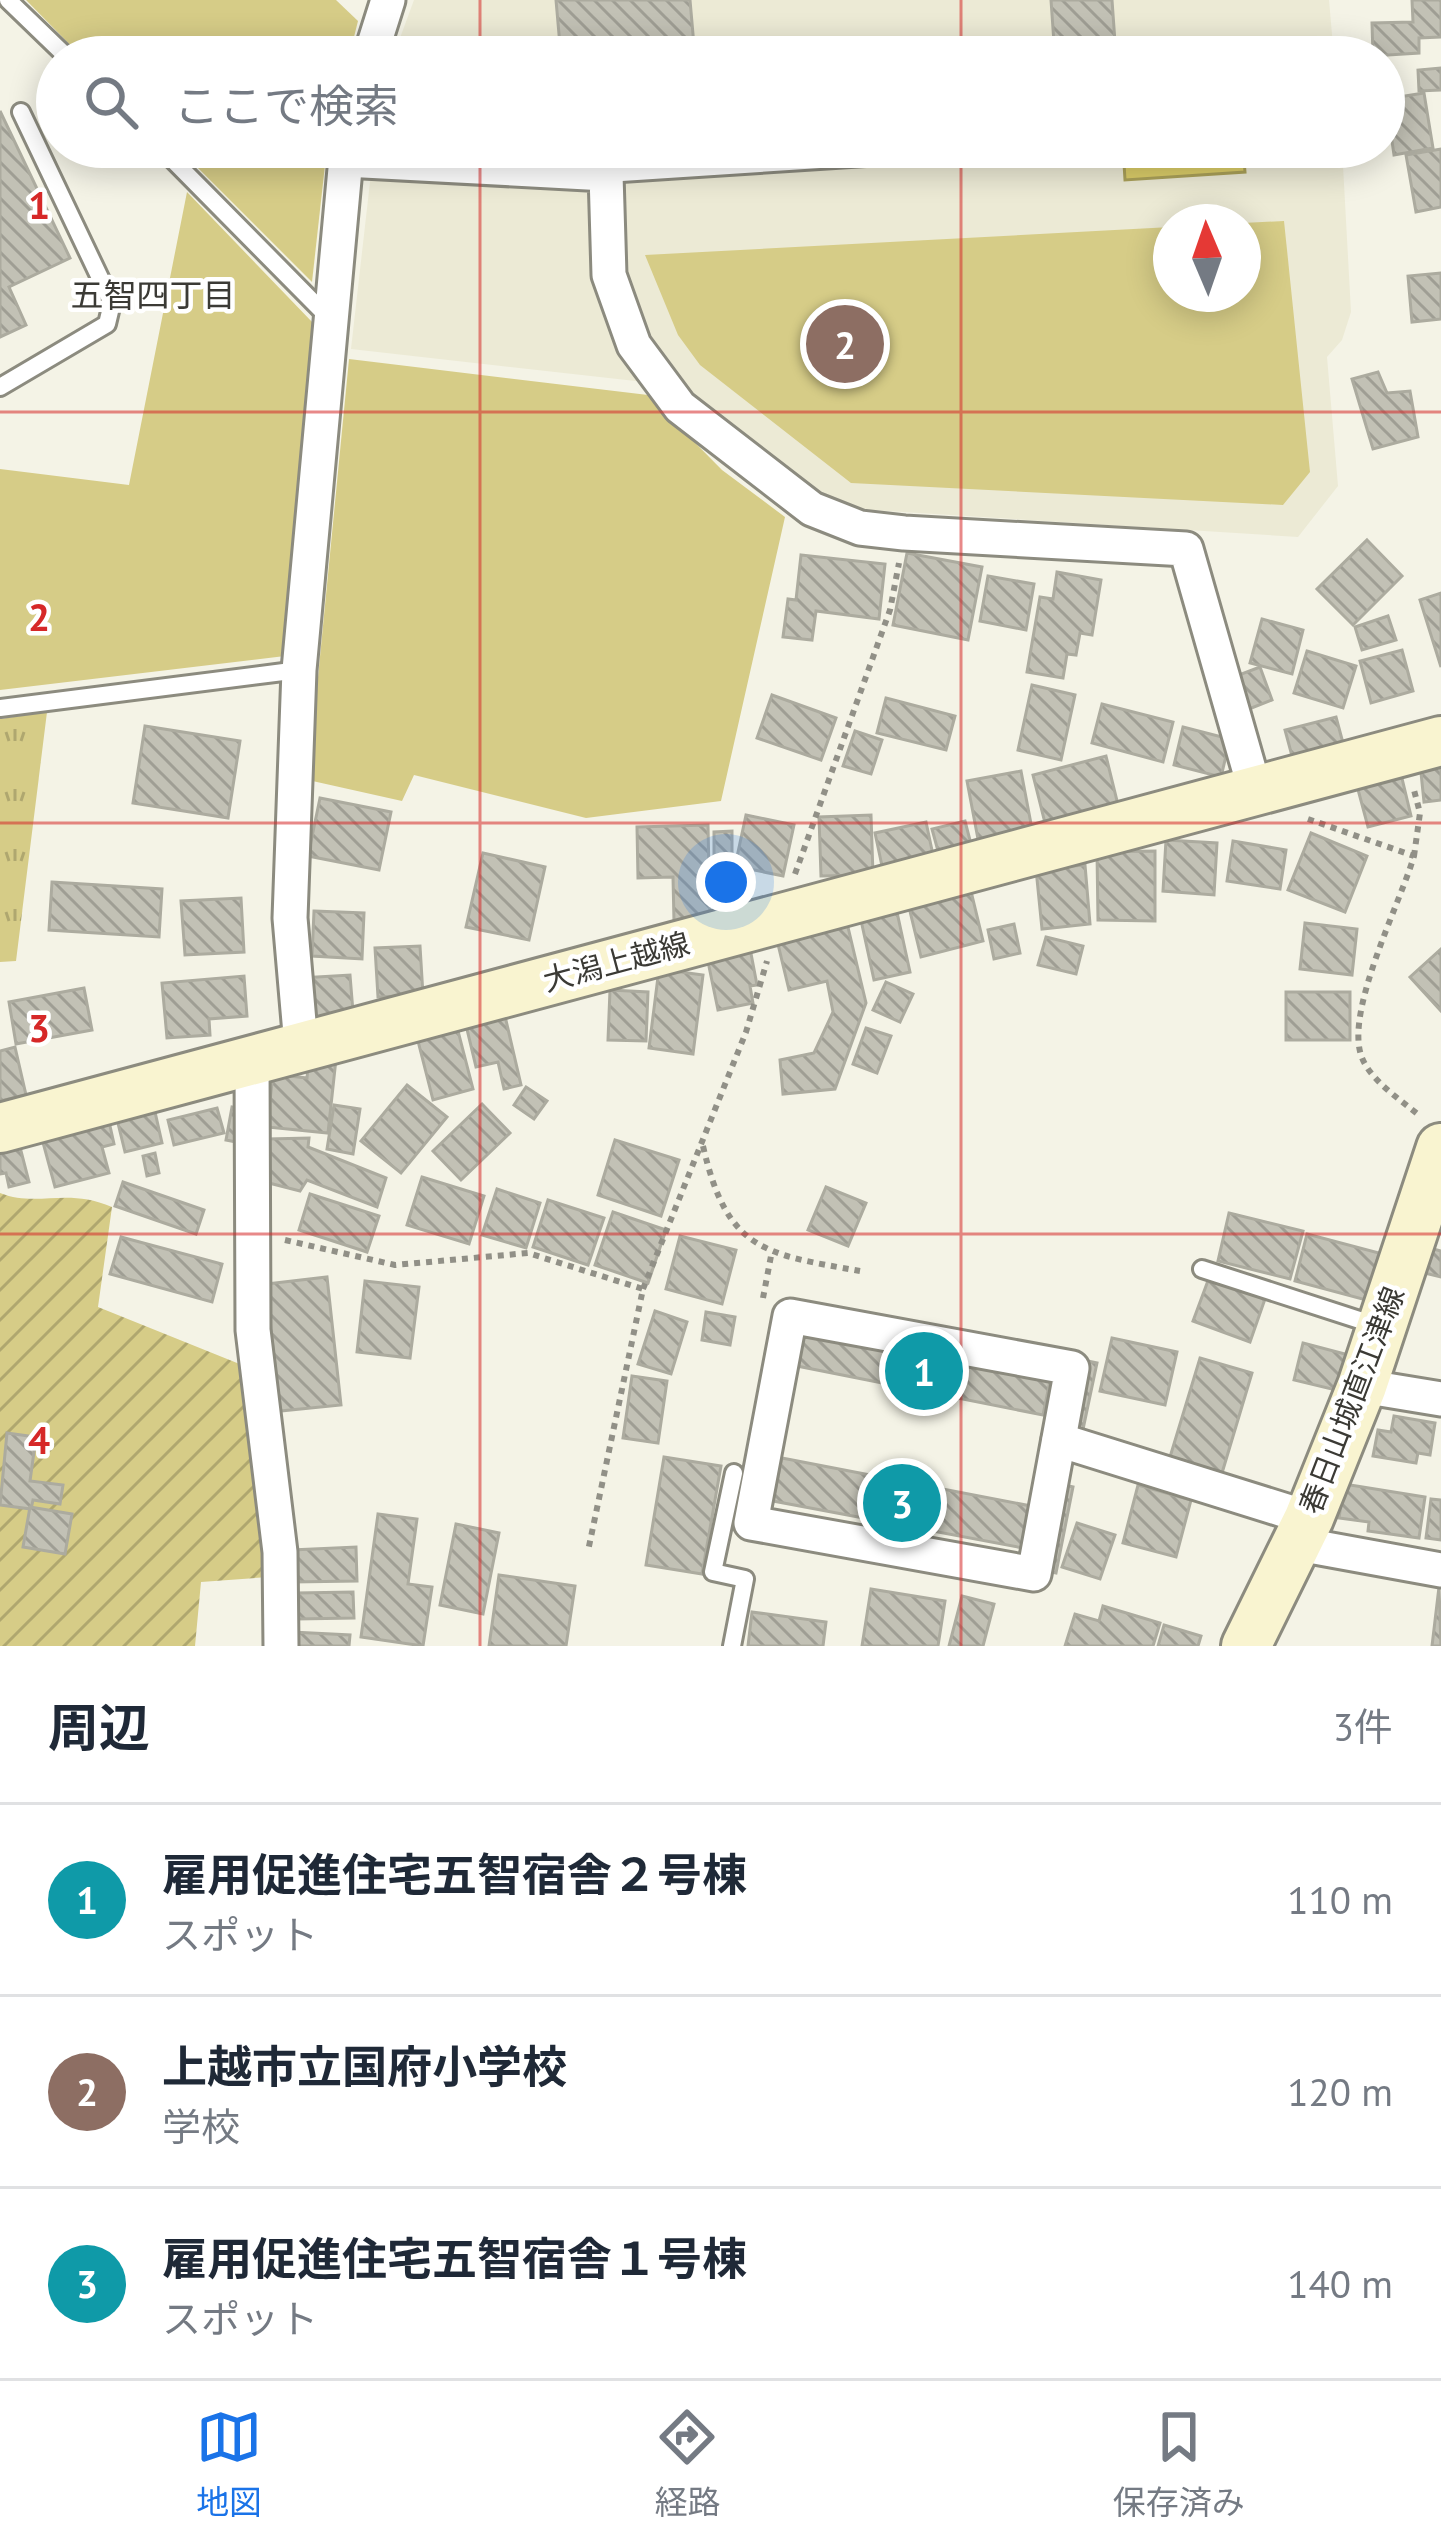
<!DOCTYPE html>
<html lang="ja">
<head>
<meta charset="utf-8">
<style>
  :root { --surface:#fff; --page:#f6f6f7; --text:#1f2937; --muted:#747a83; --line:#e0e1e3; --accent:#1a73e8 }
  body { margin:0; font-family:"PT Sans","Noto Sans JP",sans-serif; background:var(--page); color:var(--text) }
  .compass { position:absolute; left:1153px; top:204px; width:108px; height:108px; border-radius:50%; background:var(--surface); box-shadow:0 6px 30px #0003; rotate:358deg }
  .you { position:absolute; left:726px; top:882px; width:42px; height:42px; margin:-30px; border:9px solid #fff; border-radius:50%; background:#1a73e8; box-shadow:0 0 0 18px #1a73e833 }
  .badge { display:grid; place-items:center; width:78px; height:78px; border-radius:50%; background:var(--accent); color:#fff; font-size:39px; font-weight:700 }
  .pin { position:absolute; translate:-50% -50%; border:6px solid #fff; box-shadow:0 3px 12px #0006 }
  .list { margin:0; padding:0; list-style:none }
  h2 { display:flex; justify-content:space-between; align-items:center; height:156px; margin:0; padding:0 48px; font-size:51px }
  h2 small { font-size:39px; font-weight:400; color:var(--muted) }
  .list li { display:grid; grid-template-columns:78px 1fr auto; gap:36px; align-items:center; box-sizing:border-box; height:192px; padding:0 48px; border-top:3px solid var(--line) }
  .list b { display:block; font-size:45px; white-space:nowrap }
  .list p { margin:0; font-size:39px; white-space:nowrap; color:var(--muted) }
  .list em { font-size:39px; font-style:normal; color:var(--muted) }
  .icon { flex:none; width:66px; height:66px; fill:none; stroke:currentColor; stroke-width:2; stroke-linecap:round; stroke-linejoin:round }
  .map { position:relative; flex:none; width:1441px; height:1646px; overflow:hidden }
  .search { position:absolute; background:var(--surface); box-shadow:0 6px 30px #0003; left:36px; right:36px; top:36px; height:132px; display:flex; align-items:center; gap:30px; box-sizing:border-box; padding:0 42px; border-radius:66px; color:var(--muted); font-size:45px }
  .sheet { height:732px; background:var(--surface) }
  nav { display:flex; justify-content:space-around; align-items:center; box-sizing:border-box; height:168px; border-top:3px solid var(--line); background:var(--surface); font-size:33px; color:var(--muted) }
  nav a { display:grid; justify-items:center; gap:6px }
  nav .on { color:var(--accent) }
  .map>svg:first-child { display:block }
  .built { fill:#ecead5; fill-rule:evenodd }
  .grass { fill:#d6cc87 }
  .park { fill:url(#park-tufts) }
  .garden { fill:url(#garden-furrows) }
  .water { fill:url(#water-ripples); stroke:#aba159; stroke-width:3 }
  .building { fill:url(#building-back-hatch); stroke:#acab9f; stroke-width:3 }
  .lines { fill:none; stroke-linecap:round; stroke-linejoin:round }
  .service-casing { stroke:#8c8b7f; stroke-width:22 }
  .minor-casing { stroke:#8c8b7f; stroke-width:39 }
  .secondary-casing { stroke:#8c8b7f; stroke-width:54 }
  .path { stroke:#919087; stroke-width:6; stroke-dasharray:6 6; stroke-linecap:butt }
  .service { stroke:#fff; stroke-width:16 }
  .minor { stroke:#fff; stroke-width:33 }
  .secondary { stroke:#f9f4d0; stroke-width:48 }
  .grid { fill:none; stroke:#d62828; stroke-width:3; stroke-opacity:0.55 }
  .labels { text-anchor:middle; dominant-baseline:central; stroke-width:9; stroke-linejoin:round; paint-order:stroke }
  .street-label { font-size:30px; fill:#3b3a35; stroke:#fff }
  .neighbourhood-label { font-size:33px; fill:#3b3a35; stroke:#fff }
  .grid-label { font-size:39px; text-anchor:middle; font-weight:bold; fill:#d62828; stroke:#fff; stroke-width:9; stroke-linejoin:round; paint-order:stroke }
</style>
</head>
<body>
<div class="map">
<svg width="1441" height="1646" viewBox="0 0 1441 1646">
  <defs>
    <pattern id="park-tufts" width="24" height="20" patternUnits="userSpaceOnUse" patternTransform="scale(3)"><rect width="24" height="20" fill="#d6cc87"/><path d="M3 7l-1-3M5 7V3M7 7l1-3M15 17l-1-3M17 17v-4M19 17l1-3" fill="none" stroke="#afa76f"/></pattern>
    <pattern id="garden-furrows" width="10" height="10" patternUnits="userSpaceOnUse" patternTransform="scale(3)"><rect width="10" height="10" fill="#d6cc87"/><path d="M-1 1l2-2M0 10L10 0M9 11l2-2" fill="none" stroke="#afa76f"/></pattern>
    <pattern id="water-ripples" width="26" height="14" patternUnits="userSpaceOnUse" patternTransform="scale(3)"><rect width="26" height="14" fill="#dbcd69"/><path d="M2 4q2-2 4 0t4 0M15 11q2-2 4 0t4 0" fill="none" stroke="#b3a757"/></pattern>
    <pattern id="building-back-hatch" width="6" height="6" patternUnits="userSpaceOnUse" patternTransform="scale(3)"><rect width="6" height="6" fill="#c2c1b5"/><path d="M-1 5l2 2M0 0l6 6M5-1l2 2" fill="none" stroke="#9f9e94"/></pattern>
  </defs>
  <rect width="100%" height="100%" fill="#f4f3e6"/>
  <g class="built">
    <polygon points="414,0 1329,0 1334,57 393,57"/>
    <path d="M 374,147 L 1342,147 L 1351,312 L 1342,340 L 1327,357 L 1338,486 L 1298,537 L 840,508 L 680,386 L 351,349 ZM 1171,222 L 1243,222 L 1243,294 L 1171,294 Z"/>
  </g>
  <g class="grass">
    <polygon points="26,0 336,0 358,21 349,57 82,57"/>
    <polygon points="177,147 327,147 312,282"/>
    <polygon points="187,192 314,324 285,656 0,690 0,469 129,485"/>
    <polygon points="1284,221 1310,472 1283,505 851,483 700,365 678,335 645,255 1171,227 1171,294 1243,294 1243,223"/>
    <polygon points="349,359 648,395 722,470 785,517 721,801 586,818 414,775 402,801 308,780"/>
  </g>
  <polygon class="park" points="47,712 16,961 0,962 0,719"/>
  <path class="garden" d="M 0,1193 C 38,1208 66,1187 112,1207 L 98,1307 L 247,1367 L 269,1577 L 201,1582 L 195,1646 L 0,1646 Z"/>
  <polygon class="water" points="1123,147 1243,147 1245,172 1125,180"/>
  <g class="building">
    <polygon points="556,0 690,0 695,57 561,57"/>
    <polygon points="1051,0 1112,0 1115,42 1167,38 1169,57 872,57 1054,43"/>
    <polygon points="1412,0 1441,0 1441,37 1419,38 1419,53 1373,56 1372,23 1413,22"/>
    <polygon points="1441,68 1441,90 1419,91 1418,70"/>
    <polygon points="1424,93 1433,148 1394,155 1386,99"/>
    <polygon points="0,111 70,258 9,287 26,325 0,337"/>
    <polygon points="1441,149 1441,207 1416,212 1406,155"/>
    <polygon points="1441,273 1441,319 1412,322 1408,276"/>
    <polygon points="1378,372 1387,393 1410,391 1418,437 1373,449 1352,379"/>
    <polygon points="1367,540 1402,576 1353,625 1317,589"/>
    <polygon points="907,553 982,567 968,640 893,625"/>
    <polygon points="801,555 885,564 879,619 816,611 812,640 783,637 788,599 796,600"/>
    <polygon points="1057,572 1101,580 1092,635 1080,633 1076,655 1067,654 1063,678 1027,672 1040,597 1053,599"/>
    <polygon points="988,576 1034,584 1026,630 980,621"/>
    <polygon points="1441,593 1441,667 1420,600"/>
    <polygon points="1388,616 1396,640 1362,650 1355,627"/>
    <polygon points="1262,619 1303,630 1292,674 1250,663"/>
    <polygon points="1402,650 1413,691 1371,703 1360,661"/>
    <polygon points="1307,651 1356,666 1343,708 1294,693"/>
    <polygon points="1260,667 1272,700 1249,709 1236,676"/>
    <polygon points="1032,685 1075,695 1061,760 1018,750"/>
    <polygon points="772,695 836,718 821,760 757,738"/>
    <polygon points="886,698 955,716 946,750 877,733"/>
    <polygon points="1102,704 1173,722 1163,762 1092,743"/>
    <polygon points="1336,717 1343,743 1292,756 1285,730"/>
    <polygon points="145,726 240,741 228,818 133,803"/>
    <polygon points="1183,727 1230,739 1221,777 1174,765"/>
    <polygon points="855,731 882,740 871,774 843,766"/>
    <polygon points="1106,756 1118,805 1045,823 1033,775"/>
    <polygon points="1441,760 1441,800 1424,802 1420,763"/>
    <polygon points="1400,770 1411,816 1368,827 1356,782"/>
    <polygon points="1021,771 1032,829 978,839 967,781"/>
    <polygon points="320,798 391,812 379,870 308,856"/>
    <polygon points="746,815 794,825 783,876 735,866"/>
    <polygon points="871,815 873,875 821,876 819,817"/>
    <polygon points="965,821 971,844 938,851 932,829"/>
    <polygon points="926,822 933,855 882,866 875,833"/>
    <polygon points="708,825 710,921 674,922 673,877 638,878 637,827"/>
    <polygon points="732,831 732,860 714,861 714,832"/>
    <polygon points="1311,833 1367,856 1345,912 1288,890"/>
    <polygon points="1166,840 1217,843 1214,895 1163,891"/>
    <polygon points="1233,841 1286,850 1280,889 1227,881"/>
    <polygon points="1155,851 1155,921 1098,920 1097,852"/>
    <polygon points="483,853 545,867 529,940 466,927"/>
    <polygon points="1085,865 1090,924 1042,929 1036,869"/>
    <polygon points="52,882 162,889 159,937 49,930"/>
    <polygon points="970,887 983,941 921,957 908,903"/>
    <polygon points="241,898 244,952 185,955 181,901"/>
    <polygon points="895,903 910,972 874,980 859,911"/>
    <polygon points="314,911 364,913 362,959 312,956"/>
    <polygon points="847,923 866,1003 835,1089 783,1094 780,1060 814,1053 833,1012 827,981 789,990 777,940"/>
    <polygon points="1305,923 1357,929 1352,975 1300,969"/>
    <polygon points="1014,924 1020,953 994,959 988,930"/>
    <polygon points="1046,937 1083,946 1076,974 1038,965"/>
    <polygon points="749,943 757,985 750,986 753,1003 718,1010 706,952"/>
    <polygon points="420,946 423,995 378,997 375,948"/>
    <polygon points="1441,949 1441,1011 1410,977"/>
    <polygon points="659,969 703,975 693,1054 649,1048"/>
    <polygon points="350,975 354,1024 305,1027 301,978"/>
    <polygon points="244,976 247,1016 209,1019 210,1035 167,1038 162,983"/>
    <polygon points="886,982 913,994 900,1022 873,1010"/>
    <polygon points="84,988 92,1030 16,1044 9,1002"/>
    <polygon points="610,990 648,992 646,1041 608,1040"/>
    <rect x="1286" y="992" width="64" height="48"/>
    <polygon points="505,1016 521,1085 504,1089 498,1062 476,1067 466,1025"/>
    <polygon points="457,1027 473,1089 433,1100 417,1037"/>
    <polygon points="866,1028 891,1036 877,1073 853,1064"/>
    <polygon points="15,1047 26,1095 0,1101 0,1051"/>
    <polygon points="309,1056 336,1059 328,1133 267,1127 273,1074 307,1078"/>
    <polygon points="407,1085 447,1117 401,1173 361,1141"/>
    <polygon points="526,1087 547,1101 534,1119 514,1105"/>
    <polygon points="153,1103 162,1143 125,1152 115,1111"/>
    <polygon points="482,1104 510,1133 461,1180 433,1151"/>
    <polygon points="334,1105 360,1109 353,1154 327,1149"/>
    <polygon points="232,1107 242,1109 236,1142 226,1140"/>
    <polygon points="217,1108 224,1133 174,1145 168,1120"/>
    <polygon points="108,1117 114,1144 102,1147 109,1173 55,1187 41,1135"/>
    <polygon points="309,1138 308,1147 386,1178 377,1207 307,1180 300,1191 269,1183 268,1139"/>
    <polygon points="615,1140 679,1160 661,1216 598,1195"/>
    <polygon points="19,1143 29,1182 9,1187 6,1173 0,1174 0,1147"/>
    <polygon points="155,1153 159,1173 147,1176 143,1156"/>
    <polygon points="422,1177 484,1196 469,1244 407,1225"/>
    <polygon points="123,1182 204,1210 196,1234 115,1206"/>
    <polygon points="826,1187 866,1203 848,1246 808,1230"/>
    <polygon points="497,1189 540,1203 526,1248 482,1235"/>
    <polygon points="310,1194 379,1216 367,1252 299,1230"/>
    <polygon points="548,1200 604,1218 588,1265 533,1247"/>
    <polygon points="613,1212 666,1230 648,1283 595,1265"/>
    <polygon points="1229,1213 1303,1231 1290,1279 1218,1261"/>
    <polygon points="1307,1234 1379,1253 1366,1300 1295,1281"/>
    <polygon points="680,1236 736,1250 722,1304 666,1289"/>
    <polygon points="121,1237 222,1264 212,1302 110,1274"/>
    <polygon points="1426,1247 1441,1251 1441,1277 1420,1272"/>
    <polygon points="327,1277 341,1405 280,1411 266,1284"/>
    <polygon points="1209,1278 1265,1299 1250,1342 1193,1321"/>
    <polygon points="365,1281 419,1287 410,1358 357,1352"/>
    <polygon points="655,1311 687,1322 671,1374 638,1364"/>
    <polygon points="706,1312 735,1317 730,1345 702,1340"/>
    <polygon points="805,1327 1051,1376 1043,1415 797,1366"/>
    <polygon points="1112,1338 1177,1352 1165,1405 1100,1391"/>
    <polygon points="1303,1343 1349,1355 1340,1391 1294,1380"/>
    <polygon points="1200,1358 1252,1373 1222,1473 1170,1457"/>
    <polygon points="1083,1360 1097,1363 1082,1434 1068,1430"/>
    <polygon points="632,1376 667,1381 658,1443 623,1438"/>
    <polygon points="1394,1416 1435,1423 1430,1455 1418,1453 1416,1463 1373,1456 1378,1430 1391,1432"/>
    <polygon points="7,1433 36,1437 30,1481 63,1485 60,1504 33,1500 31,1509 0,1505"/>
    <polygon points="664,1457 721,1466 702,1574 646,1565"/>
    <polygon points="782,1458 1031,1506 1023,1548 773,1501"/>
    <polygon points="1060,1484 1073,1487 1056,1573 1042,1570"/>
    <polygon points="1344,1484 1425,1497 1419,1538 1368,1531 1369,1522 1339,1518"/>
    <polygon points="1138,1485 1191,1500 1176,1557 1123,1543"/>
    <polygon points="1431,1499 1441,1500 1441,1540 1426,1538"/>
    <polygon points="30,1507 72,1514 65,1554 23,1547"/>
    <polygon points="378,1514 417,1519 408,1584 432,1587 423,1646 361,1637"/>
    <polygon points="1077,1523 1115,1535 1100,1579 1062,1567"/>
    <polygon points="456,1524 499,1533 483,1614 440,1605"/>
    <polygon points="356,1547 357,1581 293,1582 292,1550"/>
    <polygon points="499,1575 575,1586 566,1646 489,1646"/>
    <polygon points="1439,1587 1441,1646 1432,1646"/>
    <polygon points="871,1589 945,1601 938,1646 862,1646"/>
    <polygon points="353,1592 354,1618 297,1619 297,1593"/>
    <polygon points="962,1596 994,1604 983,1646 949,1646"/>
    <polygon points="1103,1606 1160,1623 1153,1646 1065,1646 1075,1614 1099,1621"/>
    <polygon points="752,1612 826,1622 823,1646 748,1646"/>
    <polygon points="1164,1625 1201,1636 1198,1646 1158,1646"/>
    <polygon points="292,1632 350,1635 349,1646 292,1646"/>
  </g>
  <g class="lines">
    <defs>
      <g id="service">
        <polyline points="8,0 67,57"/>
        <polyline points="160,147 328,317"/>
        <polyline points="606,174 1020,147"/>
        <polyline points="0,387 107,324 112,303 21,112"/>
        <polyline points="0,708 299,670"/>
        <polyline points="1202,1269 1378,1326"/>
        <polyline points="732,1646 745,1579 713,1572 734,1473"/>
      </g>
      <g id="minor">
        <polyline points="370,57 388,0"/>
        <polyline points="345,160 606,174 609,275 634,345 680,407 812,509 860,528 904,533 1186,549 1255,790"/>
        <polyline points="301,1045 290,918 299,670 347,147"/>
        <polyline points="252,1060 253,1330 280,1552 281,1646"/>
        <polygon points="790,1316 1072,1368 1034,1574 751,1523"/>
        <polyline points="1362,1386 1441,1399"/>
        <polyline points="1059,1440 1309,1518"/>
        <polyline points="1293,1543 1441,1570"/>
      </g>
      <g id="secondary">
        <polyline points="0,1128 1441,741"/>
        <polyline points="1246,1646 1309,1518 1362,1386 1441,1148"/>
      </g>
    </defs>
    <use href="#service" class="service-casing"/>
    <use href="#minor" class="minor-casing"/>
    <use href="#secondary" class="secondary-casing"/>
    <g class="path">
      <path d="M 1308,819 L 1414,856 C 1399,906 1346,1009 1361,1055 C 1369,1080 1401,1100 1420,1116"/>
      <polyline points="1414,856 1420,813 1414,790"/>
      <polyline points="795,874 890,610 899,563"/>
      <path d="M 703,1146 C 727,1251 764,1254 860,1271"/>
      <polyline points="285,1240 395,1265 528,1253 643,1289 588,1551"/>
      <polyline points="643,1289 746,1032 767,961"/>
      <polyline points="763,1298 771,1256"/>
    </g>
    <use href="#service" class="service"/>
    <use href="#minor" class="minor"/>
    <use href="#secondary" class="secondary"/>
  </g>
  <path class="grid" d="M 480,0 L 480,57M 961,0 L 961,57M 480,147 L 480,1646M 961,147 L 961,1646M 0,412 L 1441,412M 0,823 L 1441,823M 0,1234 L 1441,1234"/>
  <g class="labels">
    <g class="street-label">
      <text transform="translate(616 961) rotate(-15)">大潟上越線</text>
      <text transform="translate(1351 1400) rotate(-69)">春日山城直江津線</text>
    </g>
    <g class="neighbourhood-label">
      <text x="153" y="294">五智四丁目</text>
    </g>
  </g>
  <g class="grid-label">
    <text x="39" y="219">1</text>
    <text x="39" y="631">2</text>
    <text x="39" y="1042">3</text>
    <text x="39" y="1454">4</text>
  </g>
</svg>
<svg class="compass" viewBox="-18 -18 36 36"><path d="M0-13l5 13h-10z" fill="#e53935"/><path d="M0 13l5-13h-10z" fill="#747a83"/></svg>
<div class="you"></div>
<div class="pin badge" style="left:924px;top:1371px;background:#0f9aa8">1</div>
<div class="pin badge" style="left:845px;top:344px;background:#8d6e63">2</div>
<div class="pin badge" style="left:902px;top:1503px;background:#0f9aa8">3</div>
<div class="search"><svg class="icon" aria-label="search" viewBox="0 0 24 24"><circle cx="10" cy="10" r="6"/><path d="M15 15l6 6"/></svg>ここで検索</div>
</div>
<section class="sheet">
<h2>周辺<small>3件</small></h2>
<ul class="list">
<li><span class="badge" style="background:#0f9aa8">1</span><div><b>雇用促進住宅五智宿舎２号棟</b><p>スポット</p></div><em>110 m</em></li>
<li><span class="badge" style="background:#8d6e63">2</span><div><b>上越市立国府小学校</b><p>学校</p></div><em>120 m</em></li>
<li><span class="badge" style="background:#0f9aa8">3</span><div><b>雇用促進住宅五智宿舎１号棟</b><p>スポット</p></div><em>140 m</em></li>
</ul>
</section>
<nav>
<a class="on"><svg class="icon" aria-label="map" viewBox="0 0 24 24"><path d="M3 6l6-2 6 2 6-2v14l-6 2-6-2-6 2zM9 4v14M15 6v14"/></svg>地図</a>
<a><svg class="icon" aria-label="directions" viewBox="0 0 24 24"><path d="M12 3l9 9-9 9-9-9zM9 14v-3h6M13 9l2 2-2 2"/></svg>経路</a>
<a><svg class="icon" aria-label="saved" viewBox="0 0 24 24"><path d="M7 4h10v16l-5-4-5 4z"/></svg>保存済み</a>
</nav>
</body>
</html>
